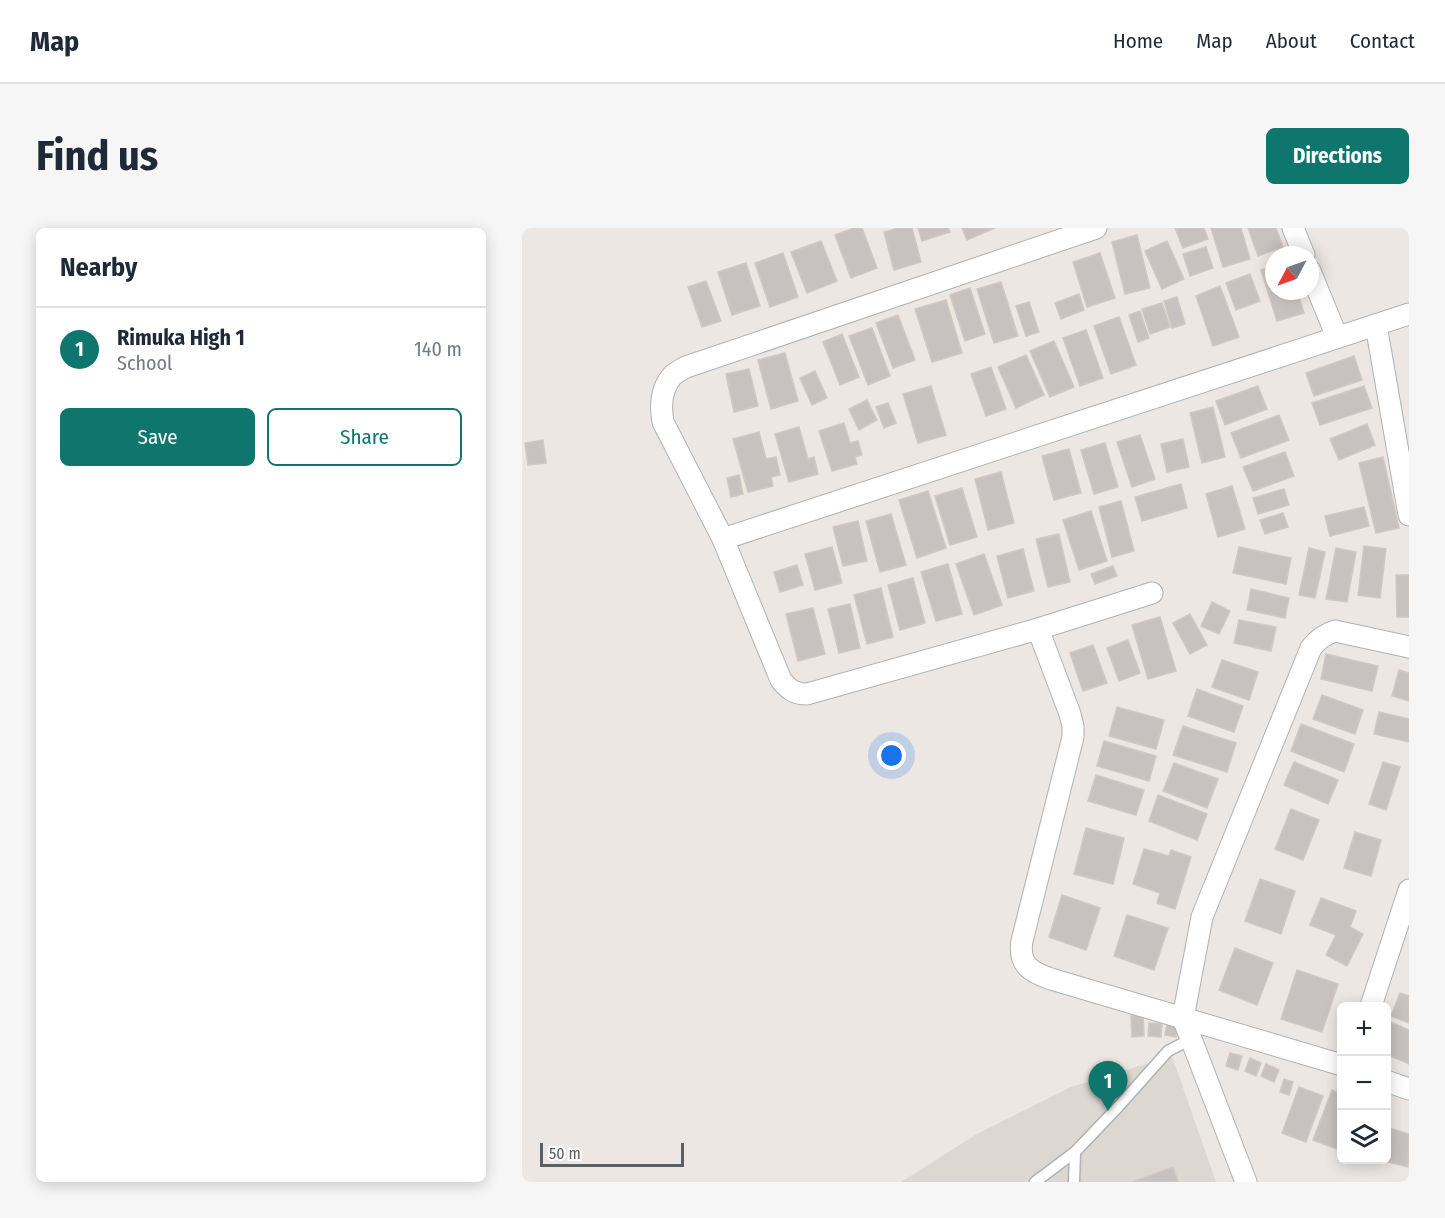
<!DOCTYPE html>
<html lang="en">
<head>
<meta charset="utf-8">
<style>
  :root { --surface:#fff; --page:#f6f6f7; --text:#1f2937; --muted:#747a83; --line:#e0e1e3; --accent:#0f766e }
  body { margin:0; font-family:"Fira Sans Condensed",sans-serif; background:var(--page); color:var(--text) }
  .controls { position:absolute; right:18px; bottom:18px; display:grid; overflow:hidden; border-radius:9px; box-shadow:0 3px 15px #0003 }
  .controls button { width:54px; height:54px; display:grid; place-items:center; padding:0; border:0; border-bottom:2px solid var(--line); background:var(--surface); color:var(--text); font:30px sans-serif }
  .compass { position:absolute; left:743px; top:18px; width:54px; height:54px; border-radius:50%; background:var(--surface); box-shadow:0 3px 15px #0003; rotate:229deg }
  .scale { position:absolute; left:18px; bottom:15px; width:144px; box-sizing:border-box; padding-left:6px; border:3px solid #5b6062; border-top:0; font-size:16px; line-height:21px; white-space:nowrap; color:#5b6062; -webkit-text-stroke:4px #fff; paint-order:stroke }
  .you { position:absolute; left:370px; top:528px; width:21px; height:21px; margin:-15px; border:4px solid #fff; border-radius:50%; background:#1a73e8; box-shadow:0 0 0 9px #1a73e833 }
  .badge { display:grid; place-items:center; width:39px; height:39px; border-radius:50%; background:var(--accent); color:#fff; font-size:20px; font-weight:700 }
  .pin { position:absolute; translate:-50% -50px; filter:drop-shadow(0 2px 3px #0008) }
  .pin::after { content:''; position:absolute; top:32px; width:21px; height:18px; background:inherit; clip-path:polygon(0 0,100% 0,50% 100%) }
  .list { margin:0; padding:0; list-style:none }
  h2 { display:flex; justify-content:space-between; align-items:center; height:78px; margin:0; padding:0 24px; font-size:26px }
  h2 small { font-size:20px; font-weight:400; color:var(--muted) }
  .list li { display:grid; grid-template-columns:39px 1fr auto; gap:18px; align-items:center; box-sizing:border-box; height:84px; padding:0 24px; border-top:2px solid var(--line) }
  .list b { display:block; font-size:22px; white-space:nowrap }
  .list p { margin:0; font-size:20px; white-space:nowrap; color:var(--muted) }
  .list em { font-size:20px; font-style:normal; color:var(--muted) }
  .actions { display:flex; gap:12px; padding:18px 24px }
  .actions a { flex:1; padding:14px 0; border:2px solid var(--accent); border-radius:9px; text-align:center; font-size:21px; color:var(--accent) }
  .actions .main { background:var(--accent); color:#fff }
  .icon { flex:none; width:33px; height:33px; fill:none; stroke:currentColor; stroke-width:2; stroke-linecap:round; stroke-linejoin:round }
  .map { position:relative; flex:none; width:887px; height:954px; overflow:hidden; border-radius:9px }
  header { display:flex; align-items:center; gap:36px; box-sizing:border-box; height:84px; padding:0 30px; background:var(--surface); border-bottom:2px solid var(--line) }
  header strong { font-size:28px }
  nav { display:flex; gap:33px; margin-inline-start:auto; font-size:21px }
  .intro { display:flex; align-items:center; justify-content:space-between; box-sizing:border-box; height:144px; padding:0 36px }
  h1 { margin:0; font-size:42px }
  .button { padding:15px 27px; border-radius:9px; background:var(--accent); color:#fff; font-size:21px; font-weight:700 }
  main { display:flex; gap:36px; padding:0 36px }
  aside { flex:1; background:var(--surface); border-radius:9px; box-shadow:0 3px 15px #0003 }
  .map>svg:first-child { display:block }
  .education { fill:#dcd7d1 }
  .building { fill:#c7c2bf; stroke:#d0c8c2; stroke-width:1.5 }
  .lines { fill:none; stroke-linecap:round; stroke-linejoin:round }
  .lane-casing { stroke:#aeb2b4; stroke-width:13 }
  .street-casing { stroke:#aeb2b4; stroke-width:23 }
  .lane { stroke:#fff; stroke-width:10 }
  .street { stroke:#fff; stroke-width:21 }
</style>
</head>
<body>
<header>
<strong>Map</strong>
<nav><a>Home</a><a>Map</a><a>About</a><a>Contact</a></nav>
</header>
<div class="intro"><h1>Find us</h1><a class="button">Directions</a></div>
<main>
<aside>
<h2>Nearby<small></small></h2>
<ul class="list">
<li><span class="badge">1</span><div><b>Rimuka High 1</b><p>School</p></div><em>140 m</em></li>
</ul>
<div class="actions"><a class="main">Save</a><a>Share</a></div>
</aside>
<div class="map">
<svg width="887" height="954" viewBox="0 0 887 954">
  <rect width="100%" height="100%" fill="#ece7e3"/>
  <polygon class="education" points="650,828 694,954 379,954 455,906 549,859"/>
  <g class="building">
    <polygon points="332,0 340,0 355,40 329,50 313,7"/>
    <polygon points="377,0 390,0 399,34 372,42 362,4"/>
    <polygon points="396,0 426,0 428,4 400,13"/>
    <polygon points="440,0 473,0 445,12"/>
    <polygon points="653,0 682,0 686,11 661,20"/>
    <polygon points="689,0 719,0 728,31 701,39"/>
    <polygon points="726,0 754,0 761,19 736,28"/>
    <polygon points="615,7 628,60 603,66 590,14"/>
    <polygon points="299,13 315,53 285,65 269,24"/>
    <polygon points="645,13 662,51 640,61 623,23"/>
    <polygon points="684,19 691,40 668,48 661,26"/>
    <polygon points="261,25 276,69 248,79 233,35"/>
    <polygon points="578,25 593,70 565,79 551,34"/>
    <polygon points="224,35 238,78 210,87 196,44"/>
    <polygon points="752,38 752,63 775,63 782,85 755,93 739,42"/>
    <polygon points="728,46 738,73 714,82 704,55"/>
    <polygon points="184,53 199,93 180,99 166,59"/>
    <polygon points="479,54 496,108 472,115 455,61"/>
    <polygon points="698,58 717,109 691,118 674,68"/>
    <polygon points="448,60 463,106 443,113 428,67"/>
    <polygon points="557,66 562,82 539,91 533,75"/>
    <polygon points="655,69 663,96 650,100 642,73"/>
    <polygon points="424,72 440,125 410,134 393,81"/>
    <polygon points="507,74 517,104 504,108 494,78"/>
    <polygon points="640,75 648,99 628,106 620,81"/>
    <polygon points="618,83 627,110 616,114 607,87"/>
    <polygon points="376,87 393,132 371,140 354,95"/>
    <polygon points="597,89 614,137 589,146 572,98"/>
    <polygon points="350,100 368,148 346,157 327,108"/>
    <polygon points="564,102 581,150 558,158 541,110"/>
    <polygon points="320,106 337,149 318,157 301,114"/>
    <polygon points="532,113 552,159 528,169 508,123"/>
    <polygon points="263,125 276,173 249,181 236,132"/>
    <polygon points="504,127 522,167 494,180 476,139"/>
    <polygon points="832,128 840,152 792,168 784,145"/>
    <polygon points="469,139 484,181 464,188 449,146"/>
    <polygon points="227,141 236,178 212,184 204,146"/>
    <polygon points="293,143 305,170 290,177 278,150"/>
    <polygon points="409,158 424,207 396,215 381,166"/>
    <polygon points="736,158 745,181 703,197 694,173"/>
    <polygon points="842,158 850,180 798,197 790,175"/>
    <polygon points="345,172 355,192 337,202 327,181"/>
    <polygon points="366,175 374,195 362,200 354,179"/>
    <polygon points="691,179 703,229 680,235 668,185"/>
    <polygon points="757,187 767,212 719,230 709,205"/>
    <polygon points="322,195 328,215 336,213 340,227 333,229 335,236 310,243 297,203"/>
    <polygon points="845,196 853,217 817,232 808,211"/>
    <polygon points="277,199 286,231 292,229 296,246 267,254 253,206"/>
    <polygon points="237,204 244,231 254,229 258,247 249,249 251,258 226,264 211,211"/>
    <polygon points="618,207 633,251 610,259 595,214"/>
    <polygon points="661,211 667,239 645,244 639,216"/>
    <polygon points="21,212 24,235 6,237 3,215"/>
    <polygon points="583,215 596,259 572,266 559,222"/>
    <polygon points="547,221 559,265 532,272 520,228"/>
    <polygon points="763,224 772,248 731,263 721,239"/>
    <polygon points="861,229 877,300 854,305 837,235"/>
    <polygon points="479,244 492,295 466,302 453,251"/>
    <polygon points="217,247 221,266 209,269 205,250"/>
    <polygon points="659,256 665,280 620,293 613,269"/>
    <polygon points="710,258 723,301 696,309 684,266"/>
    <polygon points="440,260 455,309 428,317 413,268"/>
    <polygon points="762,261 767,277 736,286 731,270"/>
    <polygon points="406,263 424,320 395,330 377,272"/>
    <polygon points="599,273 612,323 590,329 577,279"/>
    <polygon points="842,279 847,298 808,308 803,288"/>
    <polygon points="569,283 585,333 557,342 541,292"/>
    <polygon points="761,285 766,299 743,306 738,292"/>
    <polygon points="369,286 384,337 358,344 344,293"/>
    <polygon points="336,293 345,333 321,338 311,299"/>
    <polygon points="537,306 548,354 526,359 514,311"/>
    <polygon points="842,318 864,321 858,370 836,367"/>
    <polygon points="310,319 320,355 293,362 283,326"/>
    <polygon points="717,319 769,330 764,356 711,345"/>
    <polygon points="787,320 803,324 793,370 777,367"/>
    <polygon points="814,320 834,324 825,374 804,371"/>
    <polygon points="501,321 512,363 486,370 475,328"/>
    <polygon points="462,326 480,377 452,387 434,336"/>
    <polygon points="426,336 440,386 414,393 399,344"/>
    <polygon points="275,337 281,357 258,364 252,344"/>
    <polygon points="591,338 595,348 573,356 569,346"/>
    <polygon points="874,347 887,347 887,389 875,389"/>
    <polygon points="391,350 403,395 378,402 366,357"/>
    <polygon points="359,360 371,409 345,416 332,367"/>
    <polygon points="729,361 767,370 763,390 725,382"/>
    <polygon points="690,374 708,383 697,406 679,398"/>
    <polygon points="328,376 338,420 317,425 306,381"/>
    <polygon points="291,380 303,426 276,433 264,386"/>
    <polygon points="668,386 685,417 668,426 651,395"/>
    <polygon points="638,389 654,443 626,451 610,397"/>
    <polygon points="717,392 754,399 749,423 712,415"/>
    <polygon points="606,412 618,445 597,453 585,420"/>
    <polygon points="571,417 585,455 561,463 548,425"/>
    <polygon points="804,426 856,438 850,463 799,451"/>
    <polygon points="700,432 736,444 727,472 690,459"/>
    <polygon points="877,442 887,445 887,473 870,468"/>
    <polygon points="675,461 721,478 712,504 666,488"/>
    <polygon points="800,467 841,482 833,506 791,491"/>
    <polygon points="595,479 642,492 634,521 587,508"/>
    <polygon points="857,484 887,491 887,514 852,506"/>
    <polygon points="779,496 832,516 822,544 769,523"/>
    <polygon points="661,498 714,515 705,544 651,527"/>
    <polygon points="582,513 634,528 627,553 575,538"/>
    <polygon points="772,534 816,552 806,576 762,557"/>
    <polygon points="861,534 878,539 864,582 847,576"/>
    <polygon points="652,535 696,551 685,580 641,563"/>
    <polygon points="574,547 622,562 614,587 566,573"/>
    <polygon points="636,567 685,586 675,612 627,593"/>
    <polygon points="769,581 797,592 781,632 753,621"/>
    <polygon points="564,600 602,610 591,656 552,646"/>
    <polygon points="833,604 859,612 849,648 822,640"/>
    <polygon points="622,621 647,628 649,622 669,629 653,681 635,675 638,665 611,656"/>
    <polygon points="738,651 773,663 759,706 723,693"/>
    <polygon points="540,667 578,680 564,722 527,709"/>
    <polygon points="799,670 834,683 828,699 841,706 825,738 804,727 814,707 788,697"/>
    <polygon points="605,687 646,700 632,742 592,728"/>
    <polygon points="713,720 751,735 735,777 697,762"/>
    <polygon points="775,742 816,756 800,804 759,791"/>
    <polygon points="878,765 887,768 887,795 869,788"/>
    <polygon points="621,787 622,808 610,809 609,788"/>
    <polygon points="866,793 887,802 887,836 864,826 864,798"/>
    <polygon points="627,795 640,796 639,809 626,808"/>
    <polygon points="645,795 655,796 654,809 643,807"/>
    <polygon points="708,825 720,828 716,842 704,838"/>
    <polygon points="728,830 739,835 734,848 723,843"/>
    <polygon points="744,836 757,842 752,854 739,848"/>
    <polygon points="762,851 771,854 767,867 758,864"/>
    <polygon points="777,859 801,868 784,914 760,905"/>
    <polygon points="810,862 820,866 820,923 791,912"/>
    <polygon points="864,899 887,906 886,939 859,932 864,932"/>
    <polygon points="651,939 656,954 610,954"/>
  </g>
  <g class="lines">
    <defs>
      <g id="lane">
        <polyline points="513,954 553,924 596,879 646,823 669,811"/>
        <polyline points="552,954 553,924"/>
      </g>
      <g id="street">
        <path d="M 574,0 L 164,139 C 160,141 155,144 151,147 C 139,160 138,177 141,194 L 201,311 L 259,452 C 267,462 273,466 285,466 L 516,401 L 630,365"/>
        <polyline points="771,0 782,27"/>
        <polyline points="788,43 815,109"/>
        <polyline points="854,97 887,287"/>
        <polyline points="201,311 887,86"/>
        <path d="M 516,401 L 548,486 L 551,498 L 551,509 L 500,713 C 496,737 509,744 529,751 L 820,837"/>
        <polyline points="849,778 887,662"/>
        <polyline points="864,853 887,861"/>
        <path d="M 724,954 L 661,790 L 680,689 L 789,420 C 796,411 803,406 813,403 L 887,419"/>
      </g>
    </defs>
    <use href="#lane" class="lane-casing"/>
    <use href="#street" class="street-casing"/>
    <use href="#lane" class="lane"/>
    <use href="#street" class="street"/>
  </g>
</svg>
<div class="controls">
<button>+</button>
<button>−</button>
<button><svg class="icon" aria-label="layers" viewBox="0 0 24 24"><path d="M12 4l9 5-9 5-9-5zM3 14l9 5 9-5"/></svg></button>
</div>
<svg class="compass" viewBox="-18 -18 36 36"><path d="M0-13l5 13h-10z" fill="#e53935"/><path d="M0 13l5-13h-10z" fill="#747a83"/></svg>
<div class="scale">50 m</div>
<div class="you"></div>
<div class="pin badge" style="left:586px;top:883px">1</div>
</div>
</main>
</body>
</html>
